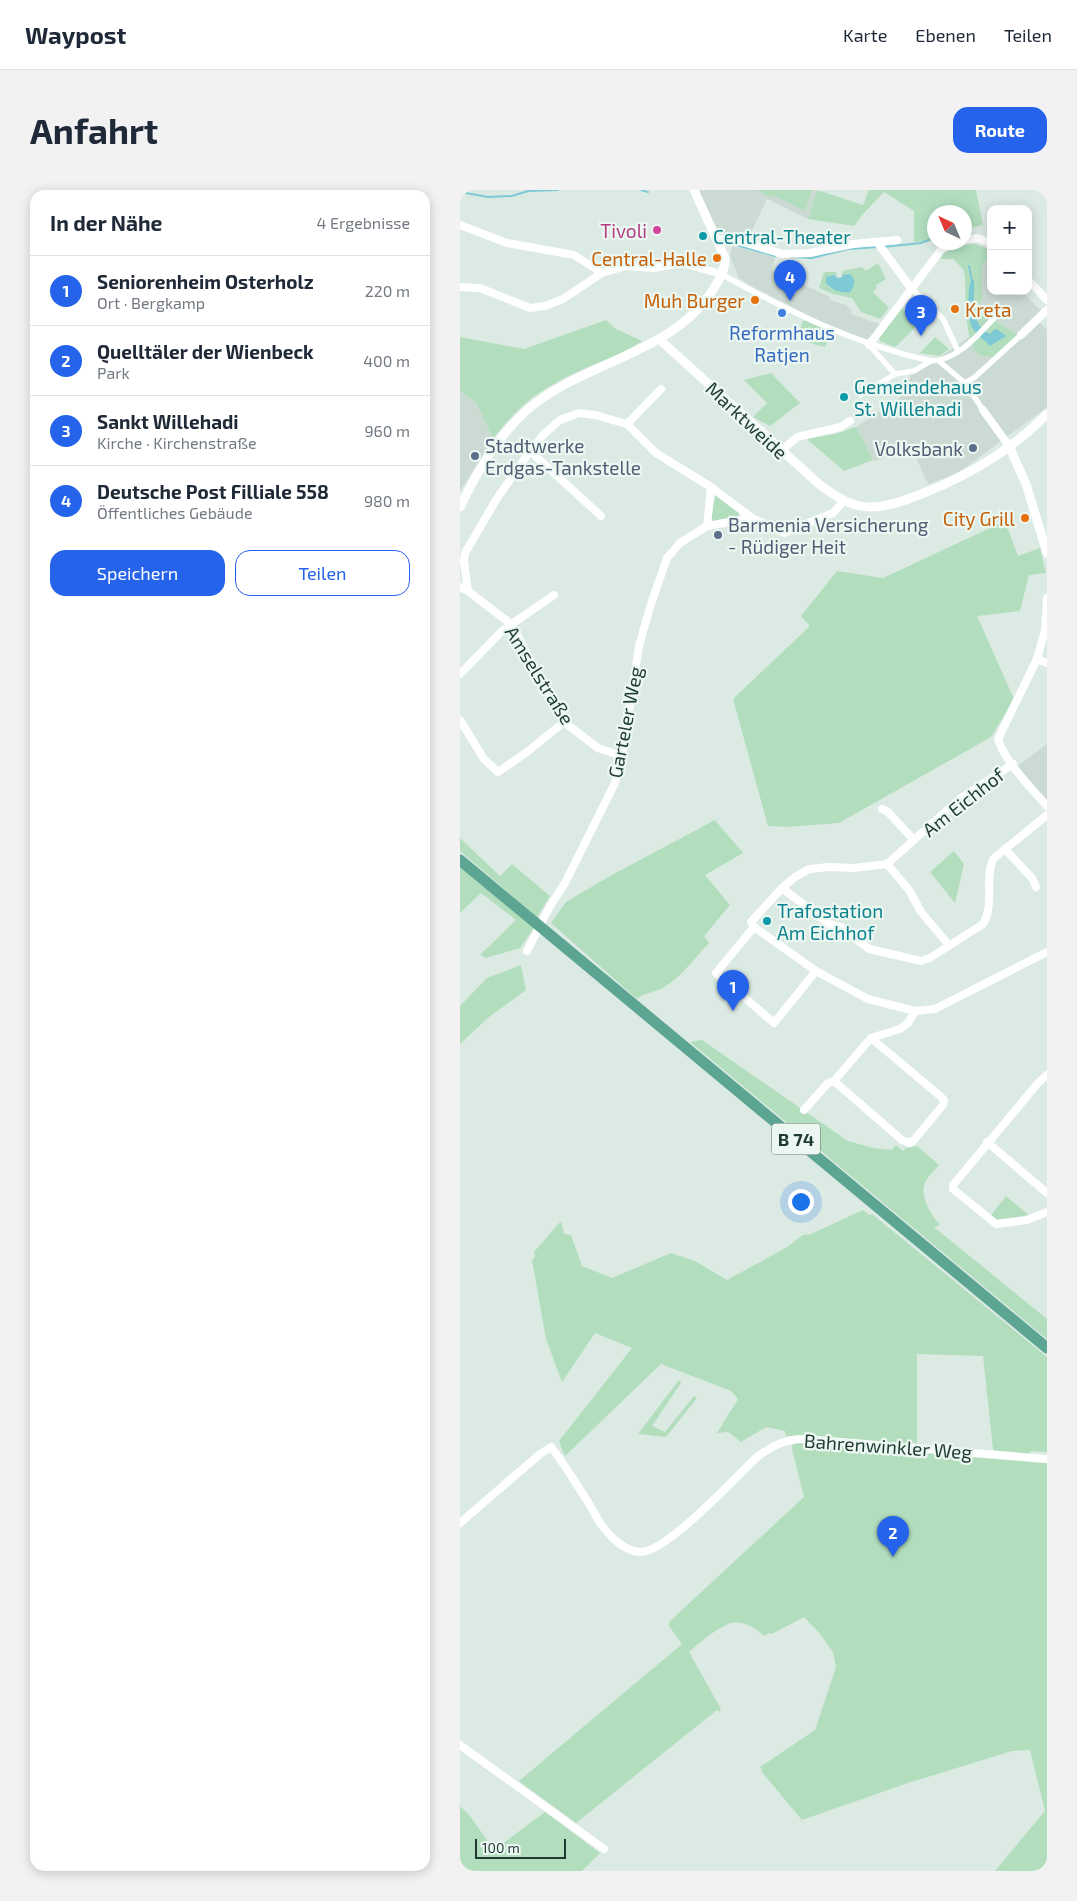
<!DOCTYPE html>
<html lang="de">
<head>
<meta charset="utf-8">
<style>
  :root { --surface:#fff; --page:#f2f2f3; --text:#1f2937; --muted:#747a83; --line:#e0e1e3; --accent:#2563eb }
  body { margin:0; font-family:"Exo 2",sans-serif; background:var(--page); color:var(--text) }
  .controls { position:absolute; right:15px; top:15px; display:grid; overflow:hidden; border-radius:10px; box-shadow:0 2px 12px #0003 }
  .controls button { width:45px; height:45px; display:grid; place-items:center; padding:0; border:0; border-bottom:1px solid var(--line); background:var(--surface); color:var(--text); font:25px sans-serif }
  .compass { position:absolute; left:467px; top:15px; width:45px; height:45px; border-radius:50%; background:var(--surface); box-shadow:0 2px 12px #0003; rotate:316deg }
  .scale { position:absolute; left:15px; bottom:12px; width:91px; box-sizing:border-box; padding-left:5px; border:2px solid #1d3b33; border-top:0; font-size:14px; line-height:18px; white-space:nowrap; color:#1d3b33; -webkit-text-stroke:4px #edf7f2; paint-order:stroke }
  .you { position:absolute; left:340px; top:1011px; width:18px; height:18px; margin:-12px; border:4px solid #fff; border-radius:50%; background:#1a73e8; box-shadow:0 0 0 8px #1a73e833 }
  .badge { display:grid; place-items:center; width:32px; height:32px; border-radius:50%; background:var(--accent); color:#fff; font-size:16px; font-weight:700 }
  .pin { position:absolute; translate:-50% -41px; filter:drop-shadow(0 1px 2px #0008) }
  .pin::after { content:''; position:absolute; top:26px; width:18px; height:15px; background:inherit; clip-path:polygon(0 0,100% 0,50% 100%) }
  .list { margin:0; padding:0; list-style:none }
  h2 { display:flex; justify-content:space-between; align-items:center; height:65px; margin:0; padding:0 20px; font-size:21px }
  h2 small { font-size:16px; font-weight:400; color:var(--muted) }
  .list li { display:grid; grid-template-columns:32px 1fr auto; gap:15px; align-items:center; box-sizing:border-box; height:70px; padding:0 20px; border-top:1px solid var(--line) }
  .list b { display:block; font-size:19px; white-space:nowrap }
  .list p { margin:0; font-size:16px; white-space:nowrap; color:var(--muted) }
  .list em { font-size:16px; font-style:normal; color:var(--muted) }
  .actions { display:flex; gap:10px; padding:15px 20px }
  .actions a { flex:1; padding:11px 0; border:1px solid var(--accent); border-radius:15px; text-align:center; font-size:18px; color:var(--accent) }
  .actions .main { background:var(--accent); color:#fff }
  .map { position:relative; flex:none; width:587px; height:1681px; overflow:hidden; border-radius:15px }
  header { display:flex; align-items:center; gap:30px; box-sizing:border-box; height:70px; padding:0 25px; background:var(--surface); border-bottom:1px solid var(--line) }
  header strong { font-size:24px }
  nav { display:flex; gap:28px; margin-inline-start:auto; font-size:18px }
  .intro { display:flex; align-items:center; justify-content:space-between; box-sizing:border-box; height:120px; padding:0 30px }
  h1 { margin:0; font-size:35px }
  .button { padding:12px 22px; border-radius:15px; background:var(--accent); color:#fff; font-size:18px; font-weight:700 }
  main { display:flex; gap:30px; padding:0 30px }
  aside { flex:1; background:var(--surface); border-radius:15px; box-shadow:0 2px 12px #0003 }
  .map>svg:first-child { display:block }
  .built { fill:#cbdad3 }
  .green { fill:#b2debe; fill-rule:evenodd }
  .water { fill:#7ec9d6 }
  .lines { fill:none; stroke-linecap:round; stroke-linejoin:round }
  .stream { stroke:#7ec9d6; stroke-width:2 }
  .pedestrian { stroke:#fff; stroke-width:5.5 }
  .minor { stroke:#fff; stroke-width:8 }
  .tertiary { stroke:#fff; stroke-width:9 }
  .primary { stroke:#5ca592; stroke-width:11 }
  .hotel-dot { fill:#d1479c; stroke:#edf7f2; stroke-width:2 }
  .culture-dot { fill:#0f9aa8; stroke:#edf7f2; stroke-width:2 }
  .food-dot { fill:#e8710a; stroke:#edf7f2; stroke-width:2 }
  .shop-dot { fill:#3f7fe0; stroke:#edf7f2; stroke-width:2 }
  .service-dot { fill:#5c6f8a; stroke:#edf7f2; stroke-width:2 }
  .labels { text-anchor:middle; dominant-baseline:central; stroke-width:4.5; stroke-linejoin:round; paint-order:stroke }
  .shield { fill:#edf7f2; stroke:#5b736c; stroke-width:1 }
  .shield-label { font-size:18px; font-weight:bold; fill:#1d3b33 }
  .hotel-label { font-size:19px; fill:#b23c85; stroke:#edf7f2; text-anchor:end }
  .culture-label { font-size:19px; fill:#0d838f; stroke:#edf7f2; text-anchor:start }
  .food-label { font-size:19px; fill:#c56008; stroke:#edf7f2; text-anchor:end }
  .shop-label { font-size:19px; fill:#366cbe; stroke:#edf7f2 }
  .street-label { font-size:19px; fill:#1d3b33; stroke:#edf7f2 }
  .service-label { font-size:19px; fill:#4e5e75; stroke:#edf7f2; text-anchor:start }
</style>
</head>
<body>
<header>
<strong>Waypost</strong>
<nav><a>Karte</a><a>Ebenen</a><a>Teilen</a></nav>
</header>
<div class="intro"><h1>Anfahrt</h1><a class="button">Route</a></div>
<main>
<aside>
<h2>In der Nähe<small>4 Ergebnisse</small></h2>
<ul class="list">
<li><span class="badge">1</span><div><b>Seniorenheim Osterholz</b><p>Ort · Bergkamp</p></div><em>220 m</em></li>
<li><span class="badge">2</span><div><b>Quelltäler der Wienbeck</b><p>Park</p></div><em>400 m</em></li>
<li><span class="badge">3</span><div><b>Sankt Willehadi</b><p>Kirche · Kirchenstraße</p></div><em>960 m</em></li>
<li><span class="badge">4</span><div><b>Deutsche Post Filliale 558</b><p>Öffentliches Gebäude</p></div><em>980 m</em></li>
</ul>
<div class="actions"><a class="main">Speichern</a><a>Teilen</a></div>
</aside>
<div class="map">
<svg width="587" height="1681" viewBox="0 0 587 1681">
  <rect width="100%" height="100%" fill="#dceae4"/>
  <g class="built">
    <polygon points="237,0 357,0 348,29 307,9 287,51 257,42"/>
    <polygon points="272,56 315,67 312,80 370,107 370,110 386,115 392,121 391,124 422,135 410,152 357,130 286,93 279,88 270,66"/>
    <polygon points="531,66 531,101 562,101 578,118 586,122 578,130 587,140 587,217 506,277 497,283 468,294 452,259 446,258 416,271 413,270 396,237 435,212 446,201 451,184 492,159 510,146 516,162 558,145 528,127 518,116 522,109 522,75"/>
    <polygon points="0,201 17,212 33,249 0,301"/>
    <polygon points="587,554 587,611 558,576"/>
  </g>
  <g class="green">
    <polygon points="296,0 352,0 345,21 316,6 310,7"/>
    <polygon points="357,0 403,15 409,0 516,0 523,35 505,39 504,22 474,22 474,51 454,52 454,21 424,2 402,25 394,36 348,29"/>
    <path d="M 515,54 L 531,60 L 531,66 L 522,75 L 522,109 L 518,116 L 528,127 L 559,145 L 534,167 C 528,166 520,167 516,162 C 504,145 506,107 505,87 L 503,79 L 493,69 L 481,69 L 482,63 L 505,55 Z"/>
    <polygon points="418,73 426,89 416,95 417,97 413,102 429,118 420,129 401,122 392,108 373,104 359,98 364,82 376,82 377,86 374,85 369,97 384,103 390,84 382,85 382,81 402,77 406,81"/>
    <polygon points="440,117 448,123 456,127 458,124 464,129 435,157 420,151 418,146"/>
    <path d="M 146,130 L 156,139 L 182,151 C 156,168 126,176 99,191 C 70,206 52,224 33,249 L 17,213 L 0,201 L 0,147 L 64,159 Z"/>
    <polygon points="343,131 348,131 371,141 365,157 347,152 338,143"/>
    <polygon points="475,147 489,159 479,166 460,163"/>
    <polygon points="311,183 340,213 310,236 293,227 307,213 284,190"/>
    <polygon points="396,237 413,270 384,281 347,249 375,244"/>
    <polygon points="256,304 279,322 278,326 250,332"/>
    <polygon points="545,331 558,366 580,358 586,383 569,385 560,421 517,426 554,509 531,547 379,633 327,637 308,636 273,509 350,436 341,426 377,381 423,388"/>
    <path d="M 255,630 L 283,663 L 245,685 L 270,715 L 244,746 L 249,753 C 235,768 221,787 203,798 C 194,803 185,802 177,809 L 91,733 L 106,712 L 150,686 Z"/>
    <polygon points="0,648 40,686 52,674 90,706 77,727 0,661"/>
    <polygon points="494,661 504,674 495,713 470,682"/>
    <polygon points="0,676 74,738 60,758 26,768 20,765 56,730 21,703 0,723"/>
    <polygon points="61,775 66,800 29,827 0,854 0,816 27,788"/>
    <path d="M 242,850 L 388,951 L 413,958 L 432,960 L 436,955 L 443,961 L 446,958 L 457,956 L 479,975 C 475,980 469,985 466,991 C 458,1004 471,1025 480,1035 L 474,1037 L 587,1129 L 587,1149 L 230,852 Z"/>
    <polygon points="546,1006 569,1025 537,1030 531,1025"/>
    <path d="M 403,1020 L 409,1025 L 412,1024 L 587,1167 L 587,1262 L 570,1261 L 571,1272 L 587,1273 L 587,1681 L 535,1681 L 585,1621 L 570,1560 L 552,1561 L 448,1593 L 342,1630 L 301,1581 L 302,1580 L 300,1577 L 355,1540 L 376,1477 L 373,1462 L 360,1444 L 344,1427 L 312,1444 L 309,1443 L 304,1446 C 296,1437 280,1429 268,1434 C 255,1440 240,1452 229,1462 L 261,1519 L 259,1522 L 257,1520 L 116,1633 L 59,1591 L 222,1454 L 209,1436 L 209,1432 L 344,1307 L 332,1259 L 334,1246 L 326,1246 L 325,1241 L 306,1237 L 281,1252 L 268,1242 L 257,1243 L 278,1209 L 271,1201 L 201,1174 L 105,1266 L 99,1251 L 172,1158 L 135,1143 L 102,1192 L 86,1149 L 72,1070 L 75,1067 L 74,1062 L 101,1031 L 104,1044 L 111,1045 L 122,1076 L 152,1088 L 211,1063 L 235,1071 L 267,1090 L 327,1057 L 343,1045 L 351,1044 ZM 457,1164 L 523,1166 L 534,1268 L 453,1261 L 452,1253 L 457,1253 Z"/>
    <polygon points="219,1190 221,1193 192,1236 205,1242 234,1206 237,1208 206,1247 178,1244"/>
    <polygon points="0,1616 10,1626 34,1660 85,1622 140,1663 122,1681 0,1681"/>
  </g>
  <g class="water">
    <path d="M 390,84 C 396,90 395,95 390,102 C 381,104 372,100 366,93 L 366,87 L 374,85 L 378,88 L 382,87 L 382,85 Z"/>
    <path d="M 512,89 L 514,90 C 515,108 509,135 530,144 L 535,139 L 538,140 L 546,146 L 530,156 C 525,150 517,146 513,139 C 507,131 507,97 512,89 Z"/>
  </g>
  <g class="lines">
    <g class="stream">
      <polyline points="181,0 188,2"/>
      <polyline points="0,2 28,7 52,6 68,1 98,0"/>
      <polyline points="269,53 315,66"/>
      <polyline points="423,57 461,53 474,48"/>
      <polyline points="330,67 352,68 388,59 419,57"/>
      <polyline points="509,76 512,91"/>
    </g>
    <g class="pedestrian">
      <path d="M 261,84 C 330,122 394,154 471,171 C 497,171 518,145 535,127"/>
      <polyline points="451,98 483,129 498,161"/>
      <polyline points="410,156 435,184"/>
      <polyline points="479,171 506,194 523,220"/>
      <polyline points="505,193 515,187 561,145"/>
      <polyline points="401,205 435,184 454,181 471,171"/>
    </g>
    <g class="minor">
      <polyline points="0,35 47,53 114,65 142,83"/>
      <polyline points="504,50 517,48 531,53"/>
      <polyline points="257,51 269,48 323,64 349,63 393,54 437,50"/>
      <polyline points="417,52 451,98"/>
      <polyline points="568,90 587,110"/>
      <polyline points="0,97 20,98 70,118 85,116 103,109 142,83 166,76 194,78 222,73 261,84"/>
      <polyline points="561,145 587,120"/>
      <polyline points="409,155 481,60 492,52"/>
      <polyline points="523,220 549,256"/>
      <polyline points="167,234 201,199"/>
      <polyline points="70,261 141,326"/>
      <polyline points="321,261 337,247 381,237 390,231"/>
      <polyline points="247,336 251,297"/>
      <polyline points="0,397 8,401 51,434 104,532 138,558 162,566"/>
      <polyline points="8,401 4,371 5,363 36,310 70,261 84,244 100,230 119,223 135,225 167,234 196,263 251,297 292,328 324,343 373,323 384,311"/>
      <path d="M 587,408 L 585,440 L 577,469 L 538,549 C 545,572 571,598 587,616"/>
      <polyline points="577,469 587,473"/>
      <polyline points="0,484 43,440 94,405"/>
      <polyline points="0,530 24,569 38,582 67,562 104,532"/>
      <polyline points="553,574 501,608 427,674 394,678 369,677 349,679 335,687 322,698 291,732 294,737 356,781 408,809 455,821 475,819 587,762"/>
      <polyline points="422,619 427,621 454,650"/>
      <polyline points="545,659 572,688 576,697"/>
      <polyline points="427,674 449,700 461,722 489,755"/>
      <path d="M 322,698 L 369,734 L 381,737 L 409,759 L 461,771 L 470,768 L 523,734 C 535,715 524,690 533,669 L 587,625"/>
      <polyline points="294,737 256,783 314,833 356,781"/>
      <polyline points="67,761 89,718 105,693 155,593 162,566 179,456 191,414 207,368 220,353 247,336 292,328"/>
      <polyline points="587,885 578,893 493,995 493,999 536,1034 567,1030 587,1022"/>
      <polyline points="374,891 442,950 450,953 454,950 483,915 484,910 479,905 411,848"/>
      <polyline points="344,920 368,893 374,891 411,848 440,839 448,833 455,821"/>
      <polyline points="527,952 587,1003"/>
      <path d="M 0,1333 L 80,1264 L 91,1257 C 106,1276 118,1297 131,1317 C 135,1324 138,1331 143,1337 C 152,1348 164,1361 180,1362 C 206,1363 276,1287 297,1267 C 312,1256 325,1249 344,1249 L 587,1269"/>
      <polyline points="0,1555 144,1659"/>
    </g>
    <g class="tertiary">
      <path d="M 199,149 L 360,295 C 374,305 389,316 408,317 C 424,318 441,312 456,306 C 504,288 551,261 587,224"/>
      <polyline points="549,256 566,294 587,363"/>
      <path d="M 0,317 C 17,282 37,247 67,220 C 124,170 217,165 257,93 C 261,85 266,77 265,68 L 234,0"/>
    </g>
    <polyline class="primary" points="0,670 587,1158"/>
  </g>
  <circle class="hotel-dot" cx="197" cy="40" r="5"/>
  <g class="culture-dot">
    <circle cx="243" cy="46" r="5"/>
    <circle cx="384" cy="207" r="5"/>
    <circle cx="307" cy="731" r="5"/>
  </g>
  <g class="food-dot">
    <circle cx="257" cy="68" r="5"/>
    <circle cx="295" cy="110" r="5"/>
    <circle cx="495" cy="119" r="5"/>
    <circle cx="565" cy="328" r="5"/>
  </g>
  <circle class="shop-dot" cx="322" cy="123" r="5"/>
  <g class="service-dot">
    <circle cx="513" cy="258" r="5"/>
    <circle cx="15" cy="266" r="5"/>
    <circle cx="258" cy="345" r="5"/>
  </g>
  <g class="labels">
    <rect class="shield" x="312" y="933.5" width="48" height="31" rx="4"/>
    <g class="shield-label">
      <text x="336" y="949">B 74</text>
    </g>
    <g class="hotel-label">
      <text x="187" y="40">Tivoli</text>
    </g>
    <g class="culture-label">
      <text x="253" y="46">Central-Theater</text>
      <text x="394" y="196">Gemeindehaus<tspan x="394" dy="22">St. Willehadi</tspan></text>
      <text x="317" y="720">Trafostation<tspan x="317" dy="22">Am Eichhof</tspan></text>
    </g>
    <g class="food-label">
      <text x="247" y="68">Central-Halle</text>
      <text x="285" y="110">Muh Burger</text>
      <text x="505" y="119" text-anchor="start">Kreta</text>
      <text x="555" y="328">City Grill</text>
    </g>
    <g class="shop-label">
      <text x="322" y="142">Reformhaus<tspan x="322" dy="22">Ratjen</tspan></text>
    </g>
    <g class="street-label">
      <text transform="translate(287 230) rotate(43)">Marktweide</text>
      <text transform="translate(80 485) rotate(58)">Amselstraße</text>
      <text transform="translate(165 532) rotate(-79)">Garteler Weg</text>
      <text transform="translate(503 612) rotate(-38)">Am Eichhof</text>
      <text transform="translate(428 1256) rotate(4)">Bahrenwinkler Weg</text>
    </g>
    <g class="service-label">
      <text x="25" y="255">Stadtwerke<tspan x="25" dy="22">Erdgas-Tankstelle</tspan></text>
      <text x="503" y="258" text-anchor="end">Volksbank</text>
      <text x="268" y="334">Barmenia Versicherung<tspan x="268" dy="22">- Rüdiger Heit</tspan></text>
    </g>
  </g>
</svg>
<div class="controls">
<button>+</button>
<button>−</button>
</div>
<svg class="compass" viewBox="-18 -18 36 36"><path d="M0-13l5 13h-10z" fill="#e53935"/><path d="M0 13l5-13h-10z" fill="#747a83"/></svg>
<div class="scale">100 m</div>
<div class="you"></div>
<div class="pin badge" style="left:273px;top:821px">1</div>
<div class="pin badge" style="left:433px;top:1367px">2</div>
<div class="pin badge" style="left:461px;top:146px">3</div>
<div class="pin badge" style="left:330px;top:111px">4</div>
</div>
</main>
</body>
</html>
